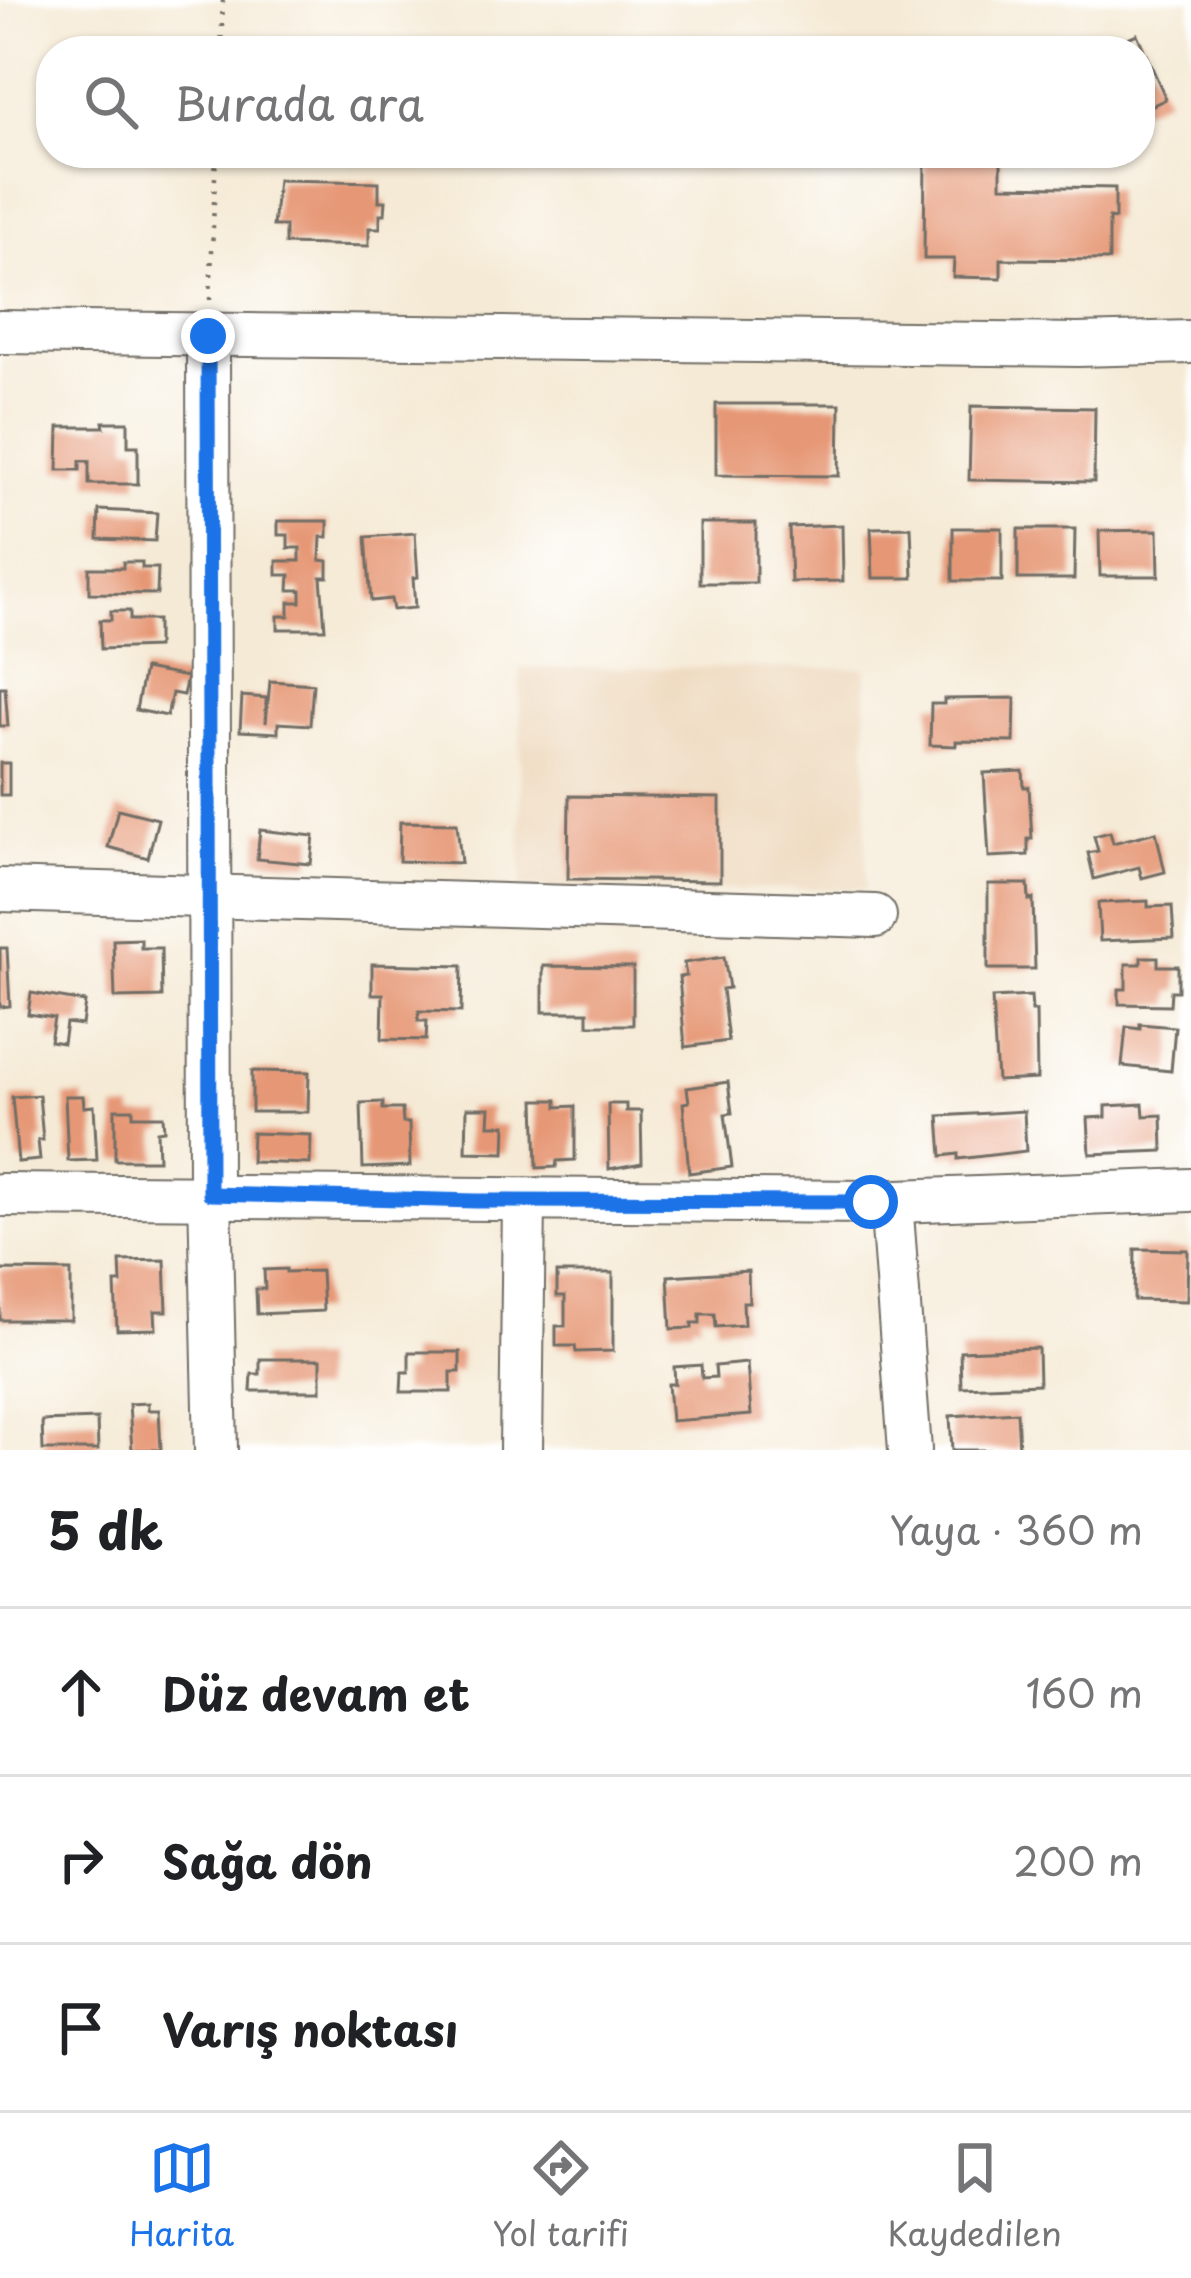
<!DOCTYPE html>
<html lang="tr">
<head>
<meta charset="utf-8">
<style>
  :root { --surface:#fff; --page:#f2f2f2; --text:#202124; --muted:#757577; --line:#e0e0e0; --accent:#1a73e8 }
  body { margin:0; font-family:"Playpen Sans",sans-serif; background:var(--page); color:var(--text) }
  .stop { position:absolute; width:36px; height:36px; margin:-27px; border:9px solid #1a73e8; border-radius:50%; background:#fff }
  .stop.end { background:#1a73e8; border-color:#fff; box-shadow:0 3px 12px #0008 }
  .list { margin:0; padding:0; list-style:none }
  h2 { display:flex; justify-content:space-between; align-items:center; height:156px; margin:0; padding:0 48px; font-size:51px }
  h2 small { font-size:39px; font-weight:400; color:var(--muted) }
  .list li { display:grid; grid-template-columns:78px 1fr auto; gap:36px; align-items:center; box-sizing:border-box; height:168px; padding:0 48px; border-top:3px solid var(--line) }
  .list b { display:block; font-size:45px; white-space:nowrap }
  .list em { font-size:39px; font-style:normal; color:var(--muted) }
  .icon { flex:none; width:66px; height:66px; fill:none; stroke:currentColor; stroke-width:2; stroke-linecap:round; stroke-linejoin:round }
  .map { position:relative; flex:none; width:1191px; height:1450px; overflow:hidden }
  .search { position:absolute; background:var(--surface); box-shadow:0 3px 9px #0004; left:36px; right:36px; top:36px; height:132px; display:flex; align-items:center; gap:30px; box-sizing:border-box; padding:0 42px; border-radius:48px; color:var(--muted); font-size:45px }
  .sheet { height:660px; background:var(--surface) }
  nav { display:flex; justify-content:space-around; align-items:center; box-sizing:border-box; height:168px; border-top:3px solid var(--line); background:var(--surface); font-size:33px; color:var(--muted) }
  nav a { display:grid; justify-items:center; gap:6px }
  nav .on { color:var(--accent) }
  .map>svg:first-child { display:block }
  .built { fill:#edd7ba }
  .building { fill:#e69876 }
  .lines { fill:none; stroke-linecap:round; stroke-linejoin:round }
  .minor-casing { stroke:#726e66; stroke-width:46 }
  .path { stroke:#726e66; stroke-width:4.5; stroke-dasharray:3 9; stroke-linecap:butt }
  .minor { stroke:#fff; stroke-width:42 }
  .route { stroke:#1a73e8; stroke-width:15 }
</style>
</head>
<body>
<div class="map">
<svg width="1191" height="1450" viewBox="0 0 1191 1450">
  <rect width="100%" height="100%" fill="#fff"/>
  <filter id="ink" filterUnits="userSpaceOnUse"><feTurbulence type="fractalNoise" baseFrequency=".00833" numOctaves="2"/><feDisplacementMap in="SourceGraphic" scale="24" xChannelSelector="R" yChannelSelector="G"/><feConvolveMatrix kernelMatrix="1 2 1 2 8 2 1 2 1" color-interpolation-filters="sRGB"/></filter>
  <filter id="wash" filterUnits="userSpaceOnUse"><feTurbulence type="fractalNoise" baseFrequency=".004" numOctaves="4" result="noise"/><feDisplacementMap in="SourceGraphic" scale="48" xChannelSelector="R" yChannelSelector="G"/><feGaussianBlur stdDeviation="2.7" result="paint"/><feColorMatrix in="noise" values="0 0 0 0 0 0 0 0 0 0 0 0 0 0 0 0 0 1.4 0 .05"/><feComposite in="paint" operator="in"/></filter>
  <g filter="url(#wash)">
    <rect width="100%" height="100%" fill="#f5ead5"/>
    <polygon class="built" points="520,668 866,668 866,889 521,889"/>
    <g id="blocks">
      <g class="building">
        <polygon points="1137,34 1166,99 1140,111 1140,51 1098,51"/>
        <polygon points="292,40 292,51 244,51 244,41"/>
        <polygon points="341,43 385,45 384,51 341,51"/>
        <polygon points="925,153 1001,153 1001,186 1115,188 1115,219 1109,218 1109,260 1001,259 1001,278 953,277 954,259 924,259"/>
        <polygon points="278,180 379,182 379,201 386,201 385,214 380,214 380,228 369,228 369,246 285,244 285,226 273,226"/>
        <polygon points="716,404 840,404 839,476 716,475"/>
        <polygon points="971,406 1095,408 1094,482 969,480"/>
        <polygon points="103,422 128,422 128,446 138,446 138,484 89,484 89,461 80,461 80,470 58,470 59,427 104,427"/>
        <polygon points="99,510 157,513 155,541 98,539"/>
        <polygon points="278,521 328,521 328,537 321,537 320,560 328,561 328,577 321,577 325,629 278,629 278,616 289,616 289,602 301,602 301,590 289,590 290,575 277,575 277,561 300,561 300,548 288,548 288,535 278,535"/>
        <rect x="700" y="523" width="56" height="60"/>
        <polygon points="842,525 843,581 791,582 789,527"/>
        <polygon points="911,527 913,578 873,578 871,528"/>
        <rect x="953" y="528" width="49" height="53"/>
        <polygon points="1018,529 1075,529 1074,579 1018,579"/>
        <polygon points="1158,530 1159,576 1100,576 1099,531"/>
        <polygon points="415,533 418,577 413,578 415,608 393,610 391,599 371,601 366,537"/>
        <polygon points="123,562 142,562 142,568 158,568 157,594 89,593 89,568 123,568"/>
        <polygon points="111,611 130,611 130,620 157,620 157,647 101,649 100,620 111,620"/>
        <polygon points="144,669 187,677 183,695 172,693 167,716 136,710"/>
        <polygon points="270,681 313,684 310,725 278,723 278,733 240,731 242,696 266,698 266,723"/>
        <polygon points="0,687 5,687 8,726 0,726"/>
        <polygon points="1015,698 1014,742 956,741 956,746 930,745 931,704 944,704 944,699"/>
        <rect x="0" y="763" width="9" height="32"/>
        <polygon points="1023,771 1024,787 1029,787 1032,839 1028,839 1028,855 989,857 984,773"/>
        <polygon points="569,796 720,798 720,881 568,879"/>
        <polygon points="118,809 158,819 148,858 108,847"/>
        <polygon points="400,822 457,823 461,863 399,861"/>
        <polygon points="260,830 314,836 311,864 257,859"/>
        <polygon points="1110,832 1113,843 1156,832 1165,872 1142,878 1139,867 1094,879 1088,853 1098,851 1094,836"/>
        <polygon points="988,884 1028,884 1029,900 1033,899 1035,969 988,969"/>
        <polygon points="1148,901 1148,907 1172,906 1174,938 1100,941 1098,903"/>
        <polygon points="141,939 141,948 161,948 162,997 115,998 113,940"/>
        <polygon points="0,948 7,948 10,1006 0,1007"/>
        <polygon points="724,957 729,988 722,989 728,1041 685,1047 679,977 686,976 684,963"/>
        <polygon points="1141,957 1158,957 1158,966 1178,966 1178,991 1171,991 1170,1005 1119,1004 1119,989 1126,989 1126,964 1141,964"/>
        <polygon points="372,964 462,966 461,1012 419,1011 418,1021 427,1021 426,1040 382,1039 383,994 372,994"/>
        <polygon points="543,966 633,967 633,1025 588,1025 588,1012 543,1012"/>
        <polygon points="31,993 85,1002 82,1025 66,1023 63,1043 50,1041 54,1018 28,1014"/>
        <polygon points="1031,996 1032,1011 1036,1011 1037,1079 997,1081 992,998"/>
        <polygon points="1140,1024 1175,1027 1171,1071 1122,1066 1126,1027 1140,1029"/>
        <polygon points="252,1071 309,1072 308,1112 252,1112"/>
        <polygon points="728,1082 732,1113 725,1114 732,1167 689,1173 683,1103 689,1102 687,1088"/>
        <polygon points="39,1095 43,1140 38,1140 40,1160 18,1162 12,1097"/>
        <polygon points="65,1096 83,1096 84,1107 94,1106 97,1160 68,1161"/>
        <polygon points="535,1100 557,1100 557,1107 575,1106 575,1160 557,1161 556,1167 537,1168"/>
        <polygon points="383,1102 383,1109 402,1109 403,1123 409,1123 410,1166 363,1168 361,1103"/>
        <polygon points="608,1104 626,1104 626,1111 641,1111 642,1163 609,1169"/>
        <polygon points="1143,1104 1144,1116 1162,1115 1163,1151 1090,1154 1088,1118 1106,1117 1106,1106"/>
        <polygon points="467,1108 490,1108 489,1125 506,1125 505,1153 466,1152"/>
        <polygon points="115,1109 133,1109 133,1116 163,1116 164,1130 157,1131 158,1160 115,1160"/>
        <polygon points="1024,1111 1026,1151 958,1159 958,1154 942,1156 939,1116"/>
        <polygon points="252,1133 311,1135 310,1164 251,1162"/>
        <polygon points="1135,1249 1188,1250 1187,1301 1134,1300"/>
        <polygon points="165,1260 167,1311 155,1311 156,1329 117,1330 115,1283 121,1283 120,1261"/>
        <polygon points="286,1269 286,1272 321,1271 323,1311 257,1314 256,1289 265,1289 264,1270"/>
        <polygon points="0,1270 71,1271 71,1320 0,1320"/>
        <polygon points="748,1271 749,1302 743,1302 744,1325 716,1327 715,1314 700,1314 700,1323 692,1323 692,1328 671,1329 668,1276"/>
        <polygon points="557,1273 613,1273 613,1351 576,1352 575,1346 556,1346 556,1326 565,1326 565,1296 557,1296"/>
        <polygon points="1038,1348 1039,1384 961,1387 960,1351"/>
        <polygon points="409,1352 460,1352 460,1372 451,1372 451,1392 401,1392 402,1372 409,1372"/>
        <polygon points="260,1359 321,1359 321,1391 251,1391 252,1374 260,1374"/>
        <polygon points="747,1363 751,1415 671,1421 668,1384 675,1384 674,1367 701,1365 702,1378 716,1377 715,1366"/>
        <polygon points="148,1403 148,1410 159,1410 161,1450 132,1450 129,1404"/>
        <polygon points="1017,1412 1019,1450 952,1450 950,1416"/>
        <polygon points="97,1419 98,1450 43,1450 42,1421"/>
      </g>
    </g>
  </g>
  <g filter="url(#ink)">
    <use href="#blocks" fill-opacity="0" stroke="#726e66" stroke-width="3"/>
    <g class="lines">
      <defs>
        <g id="minor">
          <polyline points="0,332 1078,345 1191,342"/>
          <polyline points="208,336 210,1194 216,1450"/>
          <polyline points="0,890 875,916"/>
          <polyline points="0,1195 871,1202 1191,1190"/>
          <polyline points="891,1201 910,1450"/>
          <polyline points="521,1450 524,1201"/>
        </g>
      </defs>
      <use href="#minor" class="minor-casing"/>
      <g class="path">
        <polyline points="221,51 223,0"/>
        <polyline points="210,300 216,153"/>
      </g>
      <use href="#minor" class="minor"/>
    </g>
  </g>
  <g class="lines" filter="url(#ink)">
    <polyline class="route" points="208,336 210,1194 476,1201 871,1202"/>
  </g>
</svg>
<div class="stop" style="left:871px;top:1202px"></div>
<div class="stop end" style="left:208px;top:336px"></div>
<div class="search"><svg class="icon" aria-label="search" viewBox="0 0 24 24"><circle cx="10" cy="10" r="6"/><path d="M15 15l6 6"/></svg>Burada ara</div>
</div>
<section class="sheet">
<h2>5 dk<small>Yaya · 360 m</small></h2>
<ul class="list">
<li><svg class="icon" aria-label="ahead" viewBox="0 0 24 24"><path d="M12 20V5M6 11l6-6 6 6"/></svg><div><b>Düz devam et</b></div><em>160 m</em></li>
<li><svg class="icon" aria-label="right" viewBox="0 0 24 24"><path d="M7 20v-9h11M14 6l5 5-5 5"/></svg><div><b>Sağa dön</b></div><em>200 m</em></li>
<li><svg class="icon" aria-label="arrive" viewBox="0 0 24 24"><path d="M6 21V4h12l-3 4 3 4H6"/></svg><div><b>Varış noktası</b></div></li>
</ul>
</section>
<nav>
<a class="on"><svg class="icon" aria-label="map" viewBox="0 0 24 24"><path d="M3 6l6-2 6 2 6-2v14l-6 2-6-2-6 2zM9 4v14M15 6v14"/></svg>Harita</a>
<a><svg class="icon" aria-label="directions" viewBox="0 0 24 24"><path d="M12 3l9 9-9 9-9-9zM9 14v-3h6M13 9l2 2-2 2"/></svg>Yol tarifi</a>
<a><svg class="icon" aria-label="saved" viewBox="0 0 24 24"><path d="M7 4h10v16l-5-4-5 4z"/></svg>Kaydedilen</a>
</nav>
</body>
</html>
